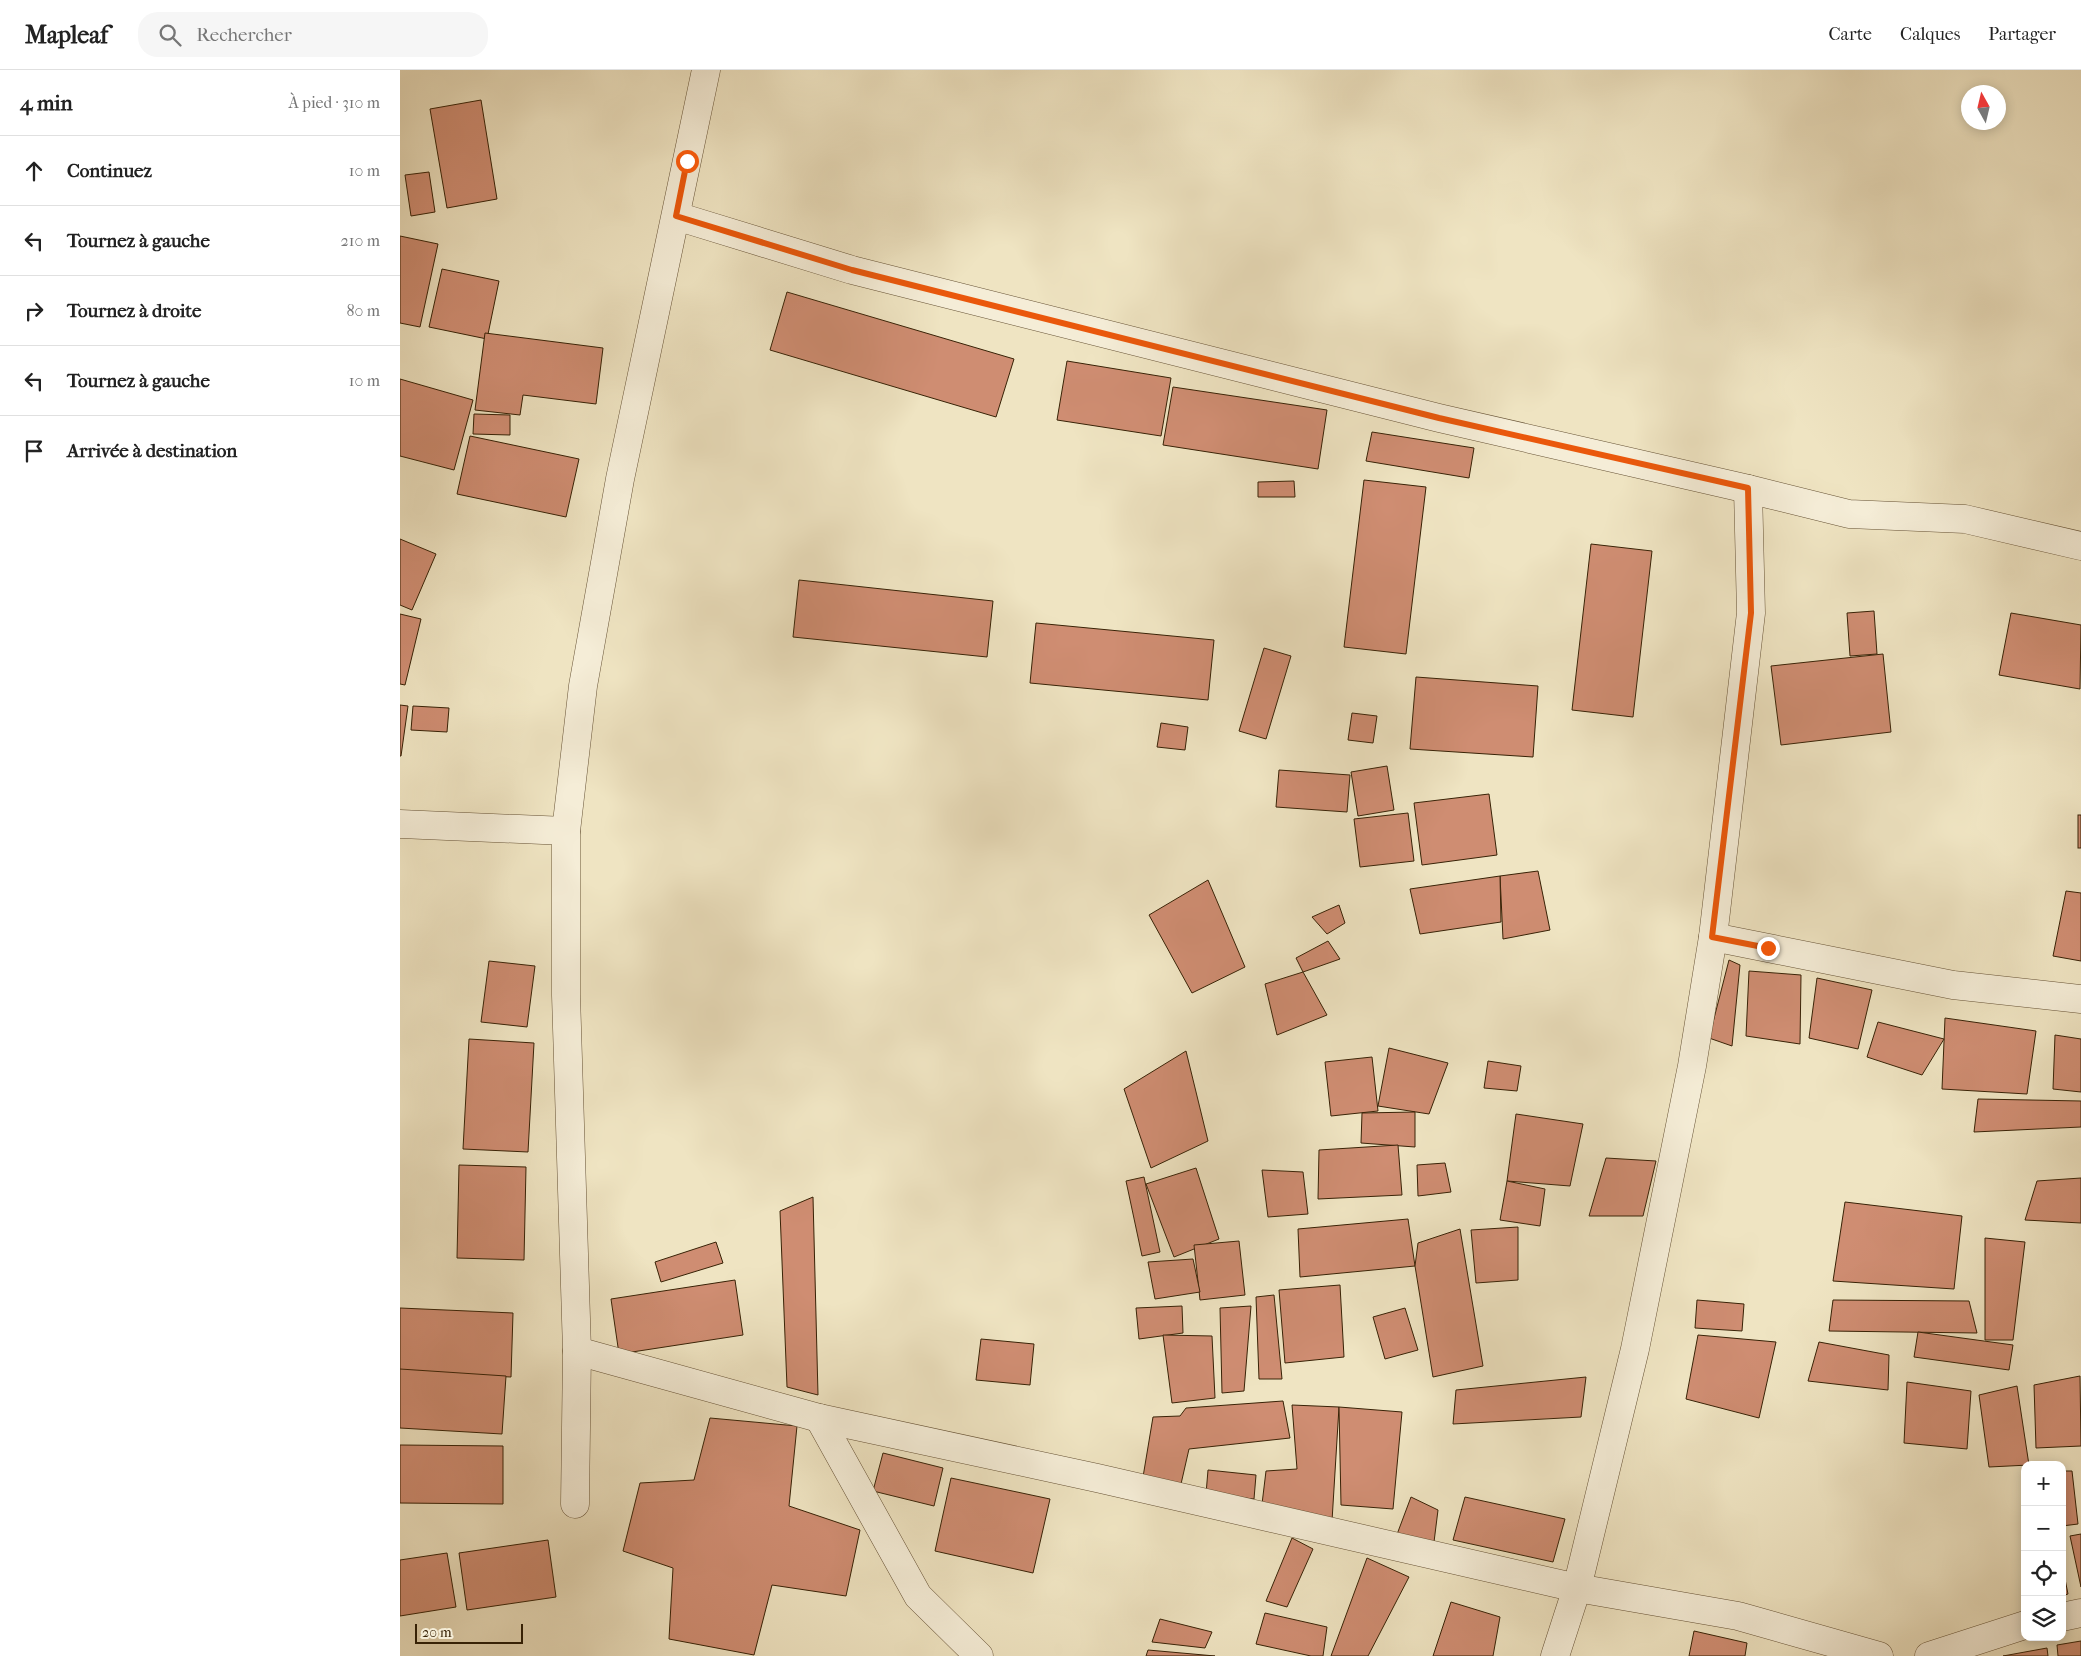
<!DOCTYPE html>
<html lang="fr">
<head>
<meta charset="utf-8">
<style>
  :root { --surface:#fff; --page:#f6f6f6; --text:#222; --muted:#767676; --line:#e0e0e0 }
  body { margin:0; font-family:"IM FELL French Canon",serif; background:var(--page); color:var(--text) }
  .controls { position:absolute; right:15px; bottom:15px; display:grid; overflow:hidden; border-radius:10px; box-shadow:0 2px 12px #0003 }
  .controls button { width:45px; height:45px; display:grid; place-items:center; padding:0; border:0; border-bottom:1px solid var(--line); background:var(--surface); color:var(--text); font:25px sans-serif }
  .compass { position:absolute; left:1561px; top:15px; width:45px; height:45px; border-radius:50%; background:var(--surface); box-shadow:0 2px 12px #0003; rotate:352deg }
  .scale { position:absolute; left:15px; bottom:12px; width:108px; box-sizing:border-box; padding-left:5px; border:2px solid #382206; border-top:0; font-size:14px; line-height:18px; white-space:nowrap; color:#382206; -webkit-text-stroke:4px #f5edd7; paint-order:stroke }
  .stop { position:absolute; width:15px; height:15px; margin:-11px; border:4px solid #ea580c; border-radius:50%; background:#fff }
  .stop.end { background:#ea580c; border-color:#fff; box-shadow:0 1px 5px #0008 }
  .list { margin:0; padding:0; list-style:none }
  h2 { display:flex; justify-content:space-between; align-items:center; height:65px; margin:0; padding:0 20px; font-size:21px }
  h2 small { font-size:16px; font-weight:400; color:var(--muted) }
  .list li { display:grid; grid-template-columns:32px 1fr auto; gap:15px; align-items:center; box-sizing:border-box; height:70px; padding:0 20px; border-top:1px solid var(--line) }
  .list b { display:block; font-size:19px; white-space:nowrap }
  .list em { font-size:16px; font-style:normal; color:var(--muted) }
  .icon { flex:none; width:28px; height:28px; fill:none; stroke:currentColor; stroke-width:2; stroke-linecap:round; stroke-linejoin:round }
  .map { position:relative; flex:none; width:1681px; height:1586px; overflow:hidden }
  header { display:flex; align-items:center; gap:30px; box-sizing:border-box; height:70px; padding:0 25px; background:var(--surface); border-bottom:1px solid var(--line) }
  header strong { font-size:24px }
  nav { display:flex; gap:28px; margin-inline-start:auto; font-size:18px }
  .search { width:350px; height:45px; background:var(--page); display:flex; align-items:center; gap:12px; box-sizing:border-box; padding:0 18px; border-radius:20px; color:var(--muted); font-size:19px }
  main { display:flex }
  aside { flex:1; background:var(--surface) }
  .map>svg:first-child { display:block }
  .building { fill:#cf8d72; stroke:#382206 }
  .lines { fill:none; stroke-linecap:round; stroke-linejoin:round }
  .minor-casing { stroke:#665235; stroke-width:29 }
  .minor { stroke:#f5edd7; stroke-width:28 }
  .route { stroke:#ea580c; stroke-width:6 }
</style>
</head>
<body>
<header>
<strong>Mapleaf</strong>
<div class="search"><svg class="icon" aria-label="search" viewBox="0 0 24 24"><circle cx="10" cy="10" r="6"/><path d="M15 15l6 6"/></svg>Rechercher</div>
<nav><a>Carte</a><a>Calques</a><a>Partager</a></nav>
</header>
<main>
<aside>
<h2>4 min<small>À pied · 310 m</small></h2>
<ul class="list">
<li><svg class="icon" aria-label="ahead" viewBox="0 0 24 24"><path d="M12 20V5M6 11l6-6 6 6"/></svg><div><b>Continuez</b></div><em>10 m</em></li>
<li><svg class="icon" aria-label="left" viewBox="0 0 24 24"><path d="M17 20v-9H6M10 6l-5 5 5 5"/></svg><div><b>Tournez à gauche</b></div><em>210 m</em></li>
<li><svg class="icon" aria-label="right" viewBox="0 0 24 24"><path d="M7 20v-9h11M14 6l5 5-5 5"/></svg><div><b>Tournez à droite</b></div><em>80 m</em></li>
<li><svg class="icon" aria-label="left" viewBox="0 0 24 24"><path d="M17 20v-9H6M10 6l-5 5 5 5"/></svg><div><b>Tournez à gauche</b></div><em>10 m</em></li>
<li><svg class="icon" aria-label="arrive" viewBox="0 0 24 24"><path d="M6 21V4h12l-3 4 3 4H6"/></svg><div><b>Arrivée à destination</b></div></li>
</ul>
</aside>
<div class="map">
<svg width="1681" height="1586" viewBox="0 0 1681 1586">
  <rect width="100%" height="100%" fill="#efe4c2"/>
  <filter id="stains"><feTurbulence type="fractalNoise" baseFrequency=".004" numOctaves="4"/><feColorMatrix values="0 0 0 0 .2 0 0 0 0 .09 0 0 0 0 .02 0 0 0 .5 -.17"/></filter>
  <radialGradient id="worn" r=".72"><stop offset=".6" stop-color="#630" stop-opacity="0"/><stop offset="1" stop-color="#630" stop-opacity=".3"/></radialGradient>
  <g class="building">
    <polygon points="81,30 97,129 47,138 30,39"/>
    <polygon points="29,102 35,142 11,146 5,105"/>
    <polygon points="0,166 38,174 20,257 0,253"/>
    <polygon points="42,199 99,211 87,269 29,257"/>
    <polygon points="387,222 614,289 596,347 370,280"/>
    <polygon points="85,263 203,278 196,334 123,325 120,345 75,340"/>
    <polygon points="667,291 771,308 761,366 657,350"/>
    <polygon points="0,309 73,330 54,400 0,386"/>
    <polygon points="773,317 927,340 918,399 763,375"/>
    <polygon points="74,344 110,345 110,365 73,364"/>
    <polygon points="972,362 1074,378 1069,408 966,391"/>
    <polygon points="70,366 179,389 166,447 57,424"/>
    <polygon points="964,410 1026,417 1006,584 944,577"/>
    <polygon points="894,411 895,427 858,427 858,412"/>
    <polygon points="0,469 36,484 12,540 0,535"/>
    <polygon points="1191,474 1252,481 1233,647 1172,640"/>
    <polygon points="399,510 593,531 587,587 393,567"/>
    <polygon points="1474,541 1477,584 1450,586 1447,543"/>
    <polygon points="1611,543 1681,555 1680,619 1599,605"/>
    <polygon points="0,544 21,549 5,615 0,614"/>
    <polygon points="636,553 814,570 808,630 630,613"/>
    <polygon points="864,578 891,586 866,669 839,661"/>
    <polygon points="1483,584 1491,662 1381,675 1371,596"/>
    <polygon points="1016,607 1138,616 1133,687 1010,679"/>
    <polygon points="0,635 8,636 1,686 0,686"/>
    <polygon points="13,636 49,638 47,662 11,660"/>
    <polygon points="952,643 977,646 973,673 948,670"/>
    <polygon points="761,653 788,657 785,680 757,677"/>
    <polygon points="987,696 994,740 958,746 951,702"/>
    <polygon points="879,700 950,705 947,742 876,737"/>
    <polygon points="1089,724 1097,785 1022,795 1014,733"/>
    <polygon points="1008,743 1014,791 960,797 954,749"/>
    <rect x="1678" y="745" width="3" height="33"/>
    <polygon points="1138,801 1150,860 1103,869 1100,806"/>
    <polygon points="1100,806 1101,852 1020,864 1010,819"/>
    <polygon points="808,810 845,897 792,923 749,845"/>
    <polygon points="1666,821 1681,823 1681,891 1653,886"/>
    <polygon points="939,835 945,853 927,864 912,847"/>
    <polygon points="928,871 940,889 903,902 896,888"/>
    <polygon points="1329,890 1340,895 1332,976 1309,968"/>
    <polygon points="89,891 135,896 127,957 81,952"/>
    <polygon points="1349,901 1401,905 1400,974 1346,966"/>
    <polygon points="903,902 927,945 877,965 865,914"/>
    <polygon points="1417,908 1472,920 1458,979 1409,968"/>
    <polygon points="1545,948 1636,961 1627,1024 1542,1019"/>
    <polygon points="1478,952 1544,969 1522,1005 1467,987"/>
    <polygon points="1655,965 1681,969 1681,1022 1653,1019"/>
    <polygon points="69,969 134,973 128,1082 63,1079"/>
    <polygon points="989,978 1048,993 1029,1044 978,1036"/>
    <polygon points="786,981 808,1071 751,1098 724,1019"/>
    <polygon points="972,987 978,1041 931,1046 925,992"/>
    <polygon points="1088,991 1121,996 1117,1021 1084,1018"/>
    <polygon points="1578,1029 1681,1031 1681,1057 1574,1062"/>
    <polygon points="1015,1042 1015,1077 961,1073 962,1043"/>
    <polygon points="1116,1044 1183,1054 1170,1116 1107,1111"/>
    <polygon points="998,1075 1002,1125 918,1129 919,1080"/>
    <polygon points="1206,1088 1256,1091 1243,1146 1189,1146"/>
    <polygon points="1045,1093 1051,1122 1018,1126 1017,1095"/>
    <polygon points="59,1095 126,1097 124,1190 57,1188"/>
    <polygon points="796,1098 819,1169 774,1187 746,1114"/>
    <polygon points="862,1100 903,1102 908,1144 868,1147"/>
    <polygon points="744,1107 760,1182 742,1186 726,1111"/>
    <polygon points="1681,1108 1681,1153 1625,1150 1637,1111"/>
    <polygon points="1107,1111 1145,1119 1140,1156 1100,1150"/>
    <polygon points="413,1127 418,1325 387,1317 380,1141"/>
    <polygon points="1445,1132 1562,1146 1554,1219 1433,1211"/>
    <polygon points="1008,1149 1015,1196 900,1207 898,1159"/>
    <polygon points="1118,1157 1118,1210 1076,1213 1071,1160"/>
    <polygon points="1060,1159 1083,1296 1033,1307 1015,1196 1018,1173"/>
    <polygon points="1585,1168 1625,1172 1613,1270 1585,1270"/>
    <polygon points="839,1171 845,1225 800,1230 794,1175"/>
    <polygon points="316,1172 323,1193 261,1212 255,1192"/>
    <polygon points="793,1189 800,1222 755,1229 748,1192"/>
    <polygon points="335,1210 343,1265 219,1284 211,1229"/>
    <polygon points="940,1215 944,1287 885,1293 879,1220"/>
    <polygon points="874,1225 882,1309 859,1309 856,1227"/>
    <polygon points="1297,1230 1344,1234 1342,1261 1295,1258"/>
    <polygon points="1433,1230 1569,1231 1577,1263 1429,1261"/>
    <polygon points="782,1236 783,1263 739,1269 736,1238"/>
    <polygon points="851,1236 844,1321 822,1323 820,1238"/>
    <polygon points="0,1238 113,1243 111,1307 0,1302"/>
    <polygon points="1005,1238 1018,1280 985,1289 973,1247"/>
    <polygon points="1518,1262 1613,1275 1609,1300 1514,1287"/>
    <polygon points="763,1265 812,1266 815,1328 772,1333"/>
    <polygon points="1298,1265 1376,1272 1359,1348 1286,1329"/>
    <polygon points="581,1269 634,1274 630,1315 576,1310"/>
    <polygon points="1419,1272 1489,1285 1488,1320 1408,1311"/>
    <polygon points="0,1299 106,1306 102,1364 0,1358"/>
    <polygon points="1680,1306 1681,1376 1636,1378 1634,1315"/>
    <polygon points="1186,1307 1181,1347 1053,1354 1056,1320"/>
    <polygon points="1507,1312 1571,1321 1567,1379 1504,1373"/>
    <polygon points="1617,1316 1629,1395 1589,1397 1579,1325"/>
    <polygon points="883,1331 890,1368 789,1379 781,1414 743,1407 753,1347 780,1346 786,1338"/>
    <polygon points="892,1335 939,1337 932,1451 862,1434 866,1401 897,1399"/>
    <polygon points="939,1337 1002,1342 993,1439 941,1435"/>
    <polygon points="310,1348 397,1356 389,1436 460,1460 446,1526 372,1515 354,1585 269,1569 273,1498 223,1481 240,1413 294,1410"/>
    <polygon points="0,1375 103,1376 103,1434 0,1433"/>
    <polygon points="483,1383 543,1398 534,1436 473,1421"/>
    <polygon points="808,1400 856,1405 854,1429 806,1424"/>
    <polygon points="1662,1401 1672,1401 1678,1454 1662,1456"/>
    <polygon points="551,1408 650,1429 633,1503 535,1481"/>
    <polygon points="1011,1427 1038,1440 1034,1472 996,1467"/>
    <polygon points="1065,1427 1165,1449 1153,1492 1053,1470"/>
    <polygon points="1681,1464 1681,1517 1670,1466"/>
    <polygon points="892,1468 913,1479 887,1537 866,1531"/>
    <polygon points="148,1470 156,1527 67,1540 59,1483"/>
    <polygon points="47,1483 56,1537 0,1546 0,1490"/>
    <polygon points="967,1488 1009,1507 968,1586 931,1586"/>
    <polygon points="1662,1494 1668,1524 1662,1526"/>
    <polygon points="1051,1532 1100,1547 1093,1586 1033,1586"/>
    <polygon points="865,1543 927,1557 923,1586 911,1586 856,1574"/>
    <polygon points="760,1549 812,1562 805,1578 752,1572"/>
    <polygon points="1294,1561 1347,1573 1345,1586 1289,1586"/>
    <polygon points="1681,1571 1681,1586 1658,1586 1657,1575"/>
    <polygon points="1647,1578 1648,1586 1603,1586"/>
    <polygon points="748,1580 815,1586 746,1586"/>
  </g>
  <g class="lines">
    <defs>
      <g id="minor">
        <polyline points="276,146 452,200 1039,348 1348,419 1449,444 1565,449 1681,476"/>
        <polyline points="0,754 166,761"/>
        <polyline points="1313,867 1553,915 1681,929"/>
        <polyline points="177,1281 419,1348 697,1408 1177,1518 1338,1546 1479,1586"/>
        <polyline points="419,1348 518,1526 579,1586"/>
        <polyline points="175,1434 177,1281 166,925 166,761 183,616 220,409 306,0"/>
        <polyline points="1662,1547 1681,1543"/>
        <polyline points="1155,1586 1177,1518 1235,1279 1292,996 1313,867 1351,543 1348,419"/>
        <polyline points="1529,1586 1625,1555"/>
      </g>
    </defs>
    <use href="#minor" class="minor-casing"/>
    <use href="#minor" class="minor"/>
  </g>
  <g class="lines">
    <polyline class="route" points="287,91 276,146 452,200 1039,348 1348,418 1351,543 1312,867 1368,878"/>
  </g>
  <rect width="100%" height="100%" filter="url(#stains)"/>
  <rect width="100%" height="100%" fill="url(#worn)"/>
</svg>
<div class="controls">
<button>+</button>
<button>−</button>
<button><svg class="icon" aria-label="locate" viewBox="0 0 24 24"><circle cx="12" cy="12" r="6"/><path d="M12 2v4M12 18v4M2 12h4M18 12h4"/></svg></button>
<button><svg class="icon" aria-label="layers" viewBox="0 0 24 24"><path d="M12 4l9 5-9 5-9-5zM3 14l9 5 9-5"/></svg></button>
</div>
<svg class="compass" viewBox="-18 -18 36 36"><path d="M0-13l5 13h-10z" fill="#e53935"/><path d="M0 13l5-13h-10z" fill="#767676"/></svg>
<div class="scale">20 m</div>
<div class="stop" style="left:287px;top:91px"></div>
<div class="stop end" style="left:1368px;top:878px"></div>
</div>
</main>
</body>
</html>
